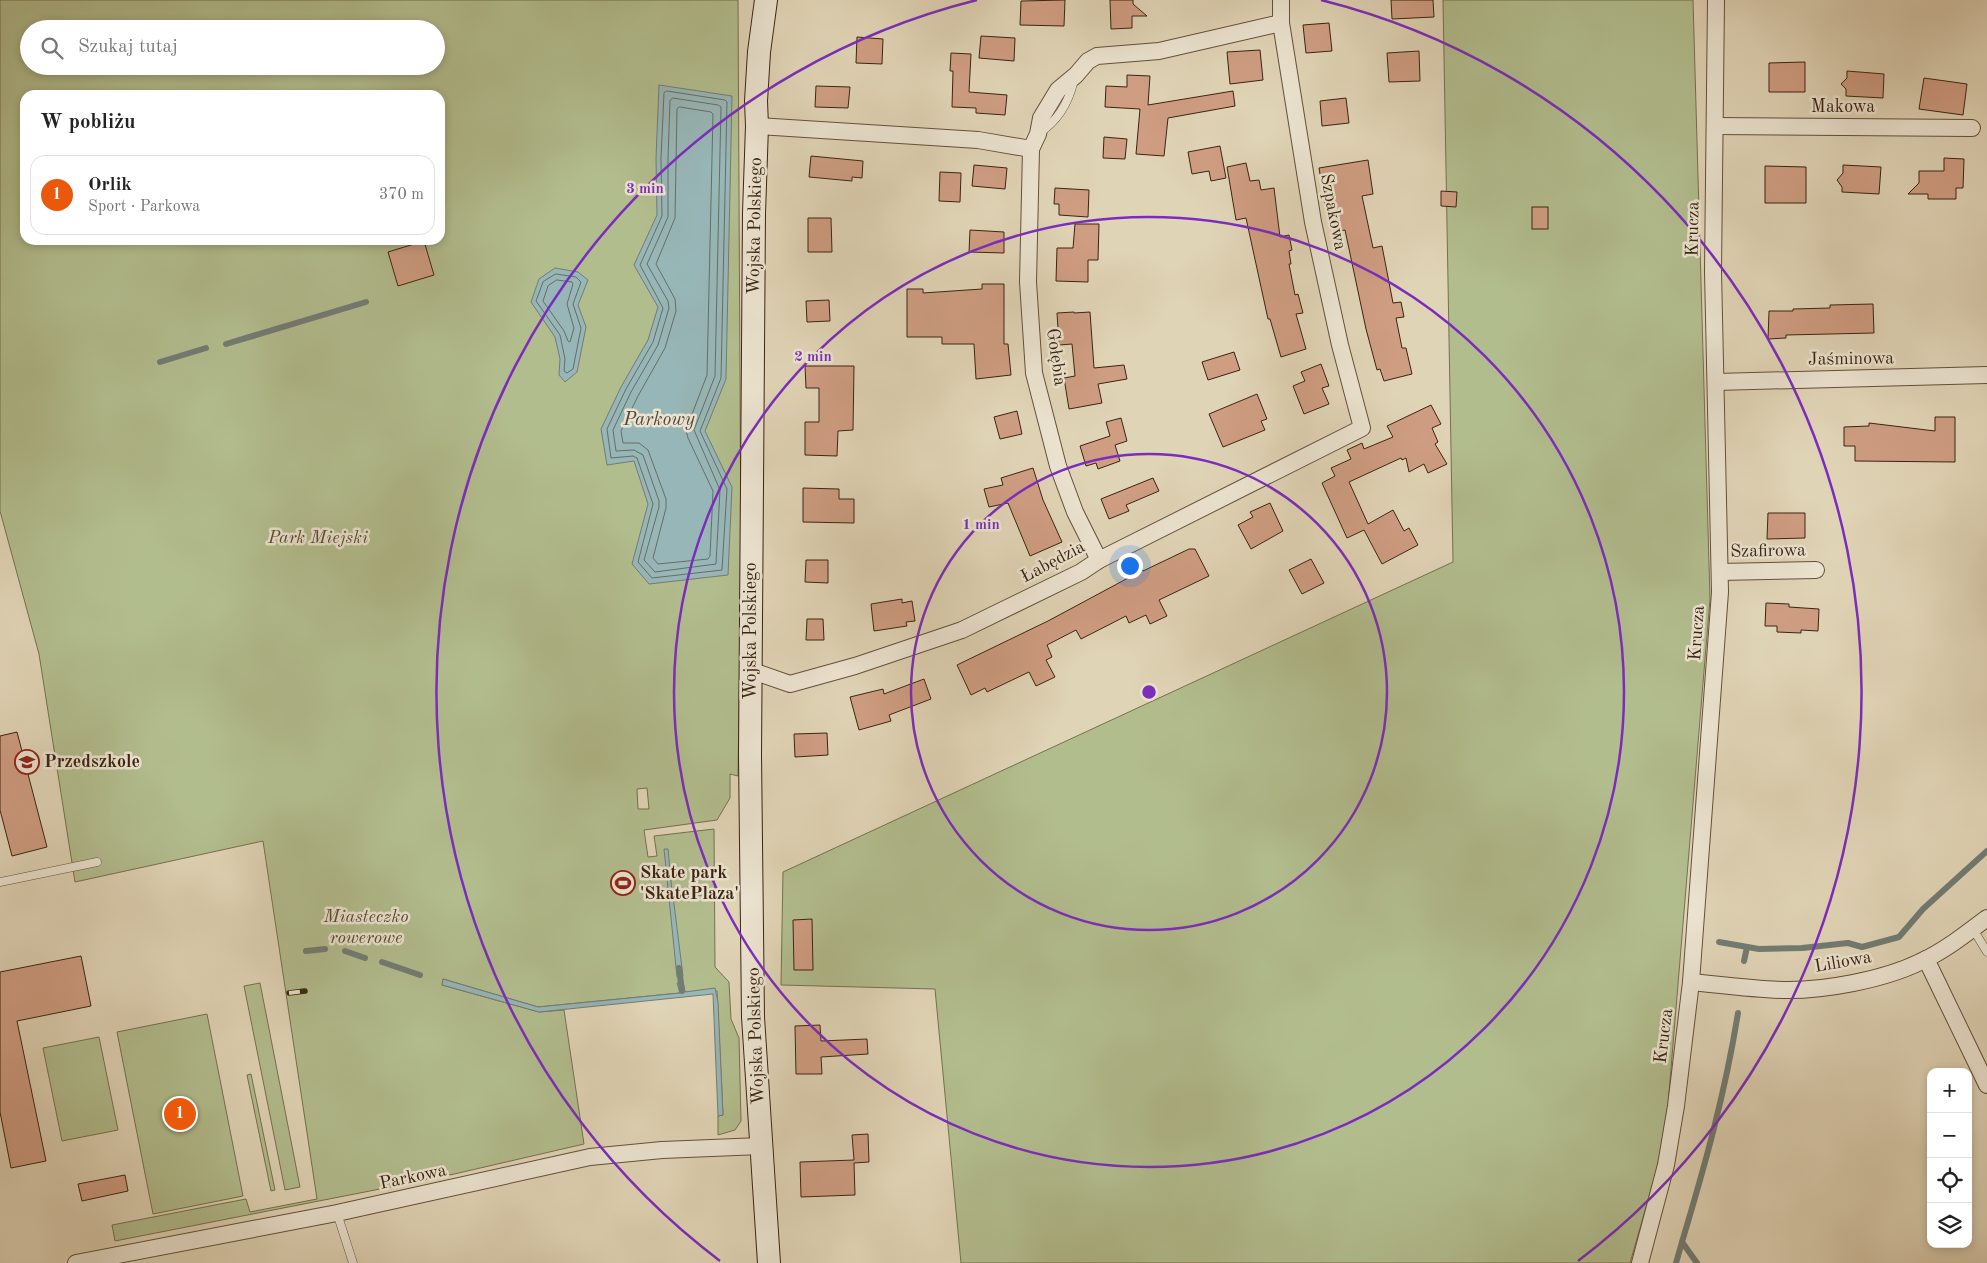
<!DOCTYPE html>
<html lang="pl">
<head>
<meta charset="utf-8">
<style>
  :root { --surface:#fff; --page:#f2f2f2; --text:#222; --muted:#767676; --line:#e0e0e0; --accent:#ea580c }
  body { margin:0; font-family:"Old Standard TT",serif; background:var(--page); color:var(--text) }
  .controls { position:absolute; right:15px; bottom:15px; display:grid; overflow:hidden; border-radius:10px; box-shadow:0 2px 8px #0003 }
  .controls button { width:45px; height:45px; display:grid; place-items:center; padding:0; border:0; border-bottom:1px solid var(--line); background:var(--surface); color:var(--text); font:25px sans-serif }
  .you { position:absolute; left:1129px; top:565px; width:18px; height:18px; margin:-12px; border:4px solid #fff; border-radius:50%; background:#1a73e8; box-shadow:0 0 0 8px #1a73e833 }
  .badge { display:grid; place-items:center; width:32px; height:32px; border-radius:50%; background:var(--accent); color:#fff; font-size:16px; font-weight:700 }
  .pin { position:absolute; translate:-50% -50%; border:2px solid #fff; box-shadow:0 1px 5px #0006 }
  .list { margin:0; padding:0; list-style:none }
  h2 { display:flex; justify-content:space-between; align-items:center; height:65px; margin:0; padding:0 20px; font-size:21px }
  h2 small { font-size:16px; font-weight:400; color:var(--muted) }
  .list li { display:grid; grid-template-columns:32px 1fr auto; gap:15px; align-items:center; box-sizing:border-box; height:80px; margin:0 10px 10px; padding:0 10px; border:1px solid var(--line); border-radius:15px }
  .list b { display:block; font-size:19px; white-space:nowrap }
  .list p { margin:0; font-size:16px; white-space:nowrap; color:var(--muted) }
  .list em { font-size:16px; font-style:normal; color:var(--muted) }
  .icon { flex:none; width:28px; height:28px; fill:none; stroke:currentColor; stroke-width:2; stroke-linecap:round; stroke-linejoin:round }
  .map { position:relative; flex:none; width:1987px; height:1263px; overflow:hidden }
  .search { position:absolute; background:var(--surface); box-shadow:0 2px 8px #0003; left:20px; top:20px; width:425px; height:55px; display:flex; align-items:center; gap:12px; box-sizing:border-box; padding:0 18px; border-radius:28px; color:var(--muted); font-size:19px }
  .panel { position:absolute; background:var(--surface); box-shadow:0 2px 8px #0003; left:20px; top:90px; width:425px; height:155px; border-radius:15px }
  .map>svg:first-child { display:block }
  .green { fill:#b2bd8e; stroke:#76704f; fill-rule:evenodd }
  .water { fill:#97b6b7; stroke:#727c74 }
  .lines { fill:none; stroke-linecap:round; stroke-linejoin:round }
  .shore { stroke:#686d64; stroke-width:1 }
  .stream { stroke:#727c74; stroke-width:6 }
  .building { fill:#cf9d82; stroke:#3a2410 }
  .lane-casing { stroke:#64503a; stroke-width:9 }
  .street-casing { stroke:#64503a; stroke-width:18 }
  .secondary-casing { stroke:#3a2410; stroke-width:24 }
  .lane { stroke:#ebe3d0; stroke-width:8 }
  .street { stroke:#ebe3d0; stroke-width:16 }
  .secondary { stroke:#ebe3d0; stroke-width:22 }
  .rail-casing { stroke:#3a2410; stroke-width:5.5 }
  .rail { stroke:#ebe3d0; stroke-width:4; stroke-dasharray:11; stroke-linecap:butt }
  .ring { fill:none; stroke:#7b2cbf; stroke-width:2.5 }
  .labels { text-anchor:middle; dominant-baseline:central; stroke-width:5; stroke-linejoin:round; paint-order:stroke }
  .street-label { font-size:18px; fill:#3a2410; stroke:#ebe3d0 }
  .park-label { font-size:18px; font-style:italic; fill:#584a30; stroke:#ebe3d0 }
  .poi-label { font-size:18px; font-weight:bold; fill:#3a2410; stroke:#ebe3d0; text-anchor:start }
  .water-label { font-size:19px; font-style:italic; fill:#51483a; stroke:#ebe3d0 }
  .centre { fill:#7b2cbf; stroke:#ebe3d0; stroke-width:2.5 }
  .ring-label { font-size:15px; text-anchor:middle; font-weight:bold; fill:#7b2cbf; stroke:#ebe3d0; stroke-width:5; stroke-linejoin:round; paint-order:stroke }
</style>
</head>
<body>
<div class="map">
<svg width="1987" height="1263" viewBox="0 0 1987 1263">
  <rect width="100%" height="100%" fill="#e0d4b6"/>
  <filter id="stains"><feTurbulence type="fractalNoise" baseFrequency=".004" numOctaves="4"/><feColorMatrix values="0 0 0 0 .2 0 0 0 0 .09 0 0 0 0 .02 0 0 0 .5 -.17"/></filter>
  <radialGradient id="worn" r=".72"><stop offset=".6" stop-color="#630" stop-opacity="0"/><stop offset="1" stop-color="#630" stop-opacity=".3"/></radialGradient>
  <g class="green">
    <path d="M 0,0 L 738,0 L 741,570 L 738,776 L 730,774 L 730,798 L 717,820 L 644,830 L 648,857 L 657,856 L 654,836 L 714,829 L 715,967 L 729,982 L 731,1019 L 739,1038 L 741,1121 L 735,1130 L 718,1135 L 718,1116 L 723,1115 L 717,991 L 685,992 L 683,982 L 680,993 L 538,1007 L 443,979 L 442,985 L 539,1012 L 564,1010 L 584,1144 L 450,1175 L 444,1170 L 442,1165 L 430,1169 L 426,1180 L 115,1241 L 112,1225 L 246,1199 L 250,1212 L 317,1199 L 263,841 L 75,882 L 39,654 L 0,511 ZM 29,29 L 436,29 L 436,66 L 29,66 ZM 25,95 L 440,95 L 440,240 L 25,240 ZM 647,788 L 649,809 L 638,809 L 637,789 Z"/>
    <polygon points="1443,0 1693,0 1710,599 1665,1141 1630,1263 961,1263 935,989 781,985 783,872 1453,562"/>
    <polygon points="260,983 300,1187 285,1190 244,986"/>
    <polygon points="207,1014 243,1196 153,1214 117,1032"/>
    <polygon points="99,1037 118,1130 62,1141 43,1048"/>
    <polygon points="251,1074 275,1190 271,1191 247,1075"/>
  </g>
  <g class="water">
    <polygon points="659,85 732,96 726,379 705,431 732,487 728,575 649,584 632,564 648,504 634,461 607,465 601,429 621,387 648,340 658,307 634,265 657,215 656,158"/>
    <polygon points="555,268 578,272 588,280 578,305 586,327 577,372 565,382 559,375 560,359 555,337 531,302 539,279"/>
    <polygon points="664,849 668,849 672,892 709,890 709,895 673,896 683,976 677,977"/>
    <polygon points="443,979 538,1007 680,993 677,983 683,982 685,992 715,988 718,1002 723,1115 718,1116 713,994 539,1012 442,985"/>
  </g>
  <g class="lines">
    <g class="shore">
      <polygon points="667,91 725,100 727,102 721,378 700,431 727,489 722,570 652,578 638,562 653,504 637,458 633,456 611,458 607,429 626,389 653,342 663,308 640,265 662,216 661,158 664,93"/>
      <polygon points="673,98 718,105 721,107 715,376 694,430 720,490 716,564 655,572 644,560 659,507 659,501 643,455 634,450 616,451 613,430 631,392 658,345 669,308 668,301 647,264 668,217 668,158 670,101"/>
      <polygon points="680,107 711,112 713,114 707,375 686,430 688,438 713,491 710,556 708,559 658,564 653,558 666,508 666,499 648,450 639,443 623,443 621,431 638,396 665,348 676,311 675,299 656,264 675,218 677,109"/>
      <polygon points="556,274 576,277 581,282 573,304 581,328 573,369 567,373 564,371 565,359 560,335 536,301 543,282"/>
      <polygon points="557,280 572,282 573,284 567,304 574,328 570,342 568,341 564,331 543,301 548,286"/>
    </g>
    <g class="stream">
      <polyline points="226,344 366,302"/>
      <polyline points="160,362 206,348"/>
      <polyline points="1719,942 1759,949 1802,948 1848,943 1862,947 1899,937 1923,909 1987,851"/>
      <polyline points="306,951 325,949"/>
      <polyline points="345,951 365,958"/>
      <polyline points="1744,961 1747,947"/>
      <polyline points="382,962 420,975"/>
      <polyline points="679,968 682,991"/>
      <polyline points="1676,1263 1682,1242"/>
      <path d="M 1697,1263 L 1682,1242 C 1705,1165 1725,1094 1738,1013"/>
    </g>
  </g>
  <g class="building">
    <polygon points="1065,0 1064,26 1020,25 1021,1"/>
    <polygon points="1110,0 1133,0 1133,4 1147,16 1132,16 1132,28 1111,29"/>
    <polygon points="1391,0 1433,0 1434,17 1392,19"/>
    <polygon points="1329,23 1332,51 1306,53 1303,25"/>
    <polygon points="981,36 1015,38 1014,61 979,58"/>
    <polygon points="857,37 883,39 882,64 856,63"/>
    <polygon points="1260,50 1263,80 1230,84 1227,52"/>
    <polygon points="1419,51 1420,81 1389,82 1387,53"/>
    <polygon points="951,53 971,54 969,92 1007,95 1005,115 976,113 976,108 952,107 953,71 950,71"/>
    <polygon points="1805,62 1805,92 1769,92 1769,63"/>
    <polygon points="1847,71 1884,74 1883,98 1846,96 1846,89 1841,84 1847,78"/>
    <polygon points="1127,75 1150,76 1148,105 1233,91 1235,106 1168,118 1164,156 1136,154 1140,109 1105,107 1106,86 1127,87"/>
    <polygon points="1924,78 1967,84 1963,115 1919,109"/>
    <polygon points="816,86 850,87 848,108 815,107"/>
    <polygon points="1346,98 1349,123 1322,126 1320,101"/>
    <polygon points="1104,137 1127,139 1125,159 1103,158"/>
    <polygon points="1220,146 1226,178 1211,181 1209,171 1192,174 1188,152"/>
    <polygon points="811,156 863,161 862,178 852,177 852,181 809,177"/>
    <polygon points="1944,158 1964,159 1963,188 1956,188 1956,199 1928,199 1928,194 1908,194 1919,183 1919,171 1944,171"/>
    <polygon points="1368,160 1373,194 1362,196 1373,248 1382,246 1393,303 1401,302 1404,317 1396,318 1402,348 1406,348 1412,374 1384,381 1380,369 1377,370 1366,329 1345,230 1334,232 1327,205 1325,205 1319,168"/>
    <polygon points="1246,163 1250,181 1259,180 1261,190 1274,188 1280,237 1289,235 1292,250 1289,251 1291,264 1289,264 1295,295 1298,294 1303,313 1296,314 1306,349 1281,357 1270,319 1268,319 1246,218 1236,220 1227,167"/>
    <polygon points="974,165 1007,168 1005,189 972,186"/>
    <polygon points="1843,165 1881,167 1879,194 1842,192 1842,187 1837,180 1843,173"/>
    <polygon points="1765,166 1806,167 1806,203 1765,203"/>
    <polygon points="940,172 961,173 960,202 939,201"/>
    <polygon points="1055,188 1089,190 1088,217 1059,215 1059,204 1054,204"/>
    <polygon points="1441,191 1457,192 1456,207 1441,206"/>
    <rect x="1532" y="207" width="16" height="22"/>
    <polygon points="808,218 831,218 832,252 808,252"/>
    <polygon points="1075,224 1099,224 1098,260 1088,260 1088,282 1056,281 1057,248 1073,248"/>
    <polygon points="970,230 1004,232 1004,253 969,252"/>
    <polygon points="424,241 434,275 398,286 388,252"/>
    <polygon points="982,284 1004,284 1004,344 1008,344 1011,375 976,379 974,344 942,344 942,337 907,337 907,289 923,289 923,293 982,289"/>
    <polygon points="829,300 830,321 807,322 806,301"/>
    <polygon points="1873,304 1874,333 1786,335 1786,338 1768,339 1769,311 1793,311 1793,309 1830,308 1830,305"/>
    <polygon points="1074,312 1074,313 1090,312 1094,368 1124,365 1127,379 1098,384 1102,403 1069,409 1064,378 1075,376 1072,344 1059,345 1057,313"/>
    <polygon points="1234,352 1240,370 1208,380 1202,362"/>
    <polygon points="1321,364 1329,386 1322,388 1329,404 1304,414 1293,386 1305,381 1301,372"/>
    <polygon points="805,366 854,366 853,430 838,431 837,456 805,455 805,422 819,422 819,388 806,388"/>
    <polygon points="1257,394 1267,419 1261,421 1265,430 1223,447 1209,414"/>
    <polygon points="1431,405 1441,424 1432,428 1438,442 1435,444 1447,464 1428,473 1424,464 1409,472 1406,458 1402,460 1401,458 1349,482 1368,524 1393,510 1404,531 1409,528 1418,545 1382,564 1364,530 1347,538 1322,483 1335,476 1331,468 1351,459 1347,450 1362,443 1364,449 1393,437 1387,426"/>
    <polygon points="1017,411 1022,434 1000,439 994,417"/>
    <polygon points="1935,417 1955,417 1955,462 1855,461 1855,446 1844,446 1844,427 1869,426 1869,423 1935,431"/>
    <polygon points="1121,418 1127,441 1115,445 1120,461 1098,469 1096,463 1086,466 1080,446 1110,436 1106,422"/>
    <polygon points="1033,468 1043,500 1062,542 1030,556 1008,503 989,507 984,489 1003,485 1001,478"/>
    <polygon points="1153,478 1159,491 1126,505 1129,511 1109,519 1101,499"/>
    <polygon points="803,488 839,489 839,499 854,499 854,523 803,522"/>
    <polygon points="1270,503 1283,531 1251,549 1238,525 1253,517 1250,512"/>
    <polygon points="1768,513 1805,513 1805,538 1767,539"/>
    <polygon points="1189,549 1195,549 1209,576 1159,600 1167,616 1150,624 1146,615 1129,623 1126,616 1081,639 1076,630 1047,645 1052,657 1046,660 1055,677 1036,686 1029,672 987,692 985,688 971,695 957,665 1048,621 1143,570 1143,571"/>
    <polygon points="1311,559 1324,583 1302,594 1289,570"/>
    <polygon points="806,560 828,560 828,583 805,582"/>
    <polygon points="902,599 902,603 912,601 915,621 906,622 907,626 874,631 871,604"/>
    <polygon points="1766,603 1789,604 1789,607 1819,609 1818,631 1801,630 1801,633 1777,632 1777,626 1765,626"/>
    <polygon points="807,619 823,619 824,640 806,640"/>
    <polygon points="924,679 931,699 889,715 891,721 859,730 850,697 883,689 884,694"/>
    <polygon points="17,732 47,847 12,856 0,810 0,736"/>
    <polygon points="827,733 828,755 795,757 794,734"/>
    <polygon points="812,919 813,970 794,970 793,920"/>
    <polygon points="81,956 91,1006 17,1021 46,1161 11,1168 0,1112 0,972"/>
    <polygon points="820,1025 821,1041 867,1039 868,1054 821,1057 822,1074 796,1074 795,1026"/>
    <polygon points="868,1134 869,1162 854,1163 855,1195 801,1197 800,1162 854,1160 852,1135"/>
    <polygon points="125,1175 128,1191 82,1201 78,1184"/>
  </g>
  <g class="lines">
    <defs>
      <g id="lane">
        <path d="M 1039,133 C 1058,121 1069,101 1074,80"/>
        <polyline points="0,882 97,862"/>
        <polyline points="1973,929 1987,952"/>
        <polyline points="337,1213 353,1263"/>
      </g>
      <g id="street">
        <polyline points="757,126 978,140 1031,149"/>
        <polyline points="1715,126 1972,128"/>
        <polyline points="1716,382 1987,375"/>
        <polyline points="1099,560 1075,512 1058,466 1034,373 1028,282 1031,149 1038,134 1041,118 1058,90 1076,75 1088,61 1097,56 1159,51 1281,23"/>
        <polyline points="1720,572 1816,570"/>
        <polyline points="750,670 790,684 855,666 962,630 1081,572 1099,560 1362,428 1340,345 1313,222 1281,23 1281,0"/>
        <polyline points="1926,959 1987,1085"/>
        <path d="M 1691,982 C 1722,985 1752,989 1783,990 C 1823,991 1883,980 1920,962 C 1944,951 1966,934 1987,918"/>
        <polyline points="76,1263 337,1213 590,1157 662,1150 761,1146"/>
        <polyline points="1640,1263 1666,1165 1676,1106 1691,982 1720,592 1713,271 1716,0"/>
      </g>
      <polyline id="secondary" points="766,0 759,52 756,101 757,126 754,213 750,755 753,1017 769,1263"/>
    </defs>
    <use href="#lane" class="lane-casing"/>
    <use href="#street" class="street-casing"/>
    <use href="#secondary" class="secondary-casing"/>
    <use href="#lane" class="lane"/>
    <use href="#street" class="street"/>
    <use href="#secondary" class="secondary"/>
    <defs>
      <polyline id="rail" points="289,993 305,991"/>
    </defs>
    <use href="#rail" class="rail-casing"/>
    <use href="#rail" class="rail"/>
  </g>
  <g class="ring">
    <circle cx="1149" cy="692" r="238"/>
    <circle cx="1149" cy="692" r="475"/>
    <path d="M720 1261A713 713 0 0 1 977 0M1321 0A713 713 0 0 1 1578 1261"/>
  </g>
  <defs>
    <symbol id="school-ring" viewBox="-11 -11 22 22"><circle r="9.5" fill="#ebe3d0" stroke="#8f2418" stroke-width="1.5"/><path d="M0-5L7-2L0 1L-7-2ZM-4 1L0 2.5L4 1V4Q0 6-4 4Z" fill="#8f2418"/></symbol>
    <symbol id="stadium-ring" viewBox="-11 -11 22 22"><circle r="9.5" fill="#ebe3d0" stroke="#8f2418" stroke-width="1.5"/><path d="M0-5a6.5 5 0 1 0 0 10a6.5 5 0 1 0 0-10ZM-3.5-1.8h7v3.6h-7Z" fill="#8f2418"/></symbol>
  </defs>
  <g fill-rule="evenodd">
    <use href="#school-ring" x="13" y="748" width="28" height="28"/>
    <use href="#stadium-ring" x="609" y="869" width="28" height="28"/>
  </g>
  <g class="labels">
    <g class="street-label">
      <text x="1843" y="107">Makowa</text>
      <text transform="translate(1333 212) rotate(79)">Szpakowa</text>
      <text transform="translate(755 226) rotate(-89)">Wojska Polskiego</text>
      <text transform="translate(1693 229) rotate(-89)">Krucza</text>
      <text transform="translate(1056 357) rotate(82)">Gołębia</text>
      <text transform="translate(1851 359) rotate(-1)">Jaśminowa</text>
      <text transform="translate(1768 551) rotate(-1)">Szafirowa</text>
      <text transform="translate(1053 562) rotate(-28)">Łabędzia</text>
      <text transform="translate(751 631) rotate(-90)">Wojska Polskiego</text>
      <text transform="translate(1697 633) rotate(-86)">Krucza</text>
      <text transform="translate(1843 962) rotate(-10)">Liliowa</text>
      <text transform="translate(756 1036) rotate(-92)">Wojska Polskiego</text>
      <text transform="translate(1664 1036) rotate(-83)">Krucza</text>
      <text transform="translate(413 1177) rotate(-12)">Parkowa</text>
    </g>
    <g class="park-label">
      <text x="318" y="538">Park Miejski</text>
      <text x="366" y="917">Miasteczko<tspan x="366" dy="21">rowerowe</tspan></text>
    </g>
    <g class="poi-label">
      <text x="44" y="762">Przedszkole</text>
      <text x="640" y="873">Skate park<tspan x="640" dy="21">'SkatePlaza'</tspan></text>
    </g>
    <g class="water-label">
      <text x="659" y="420">Parkowy</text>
    </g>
  </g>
  <circle cx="1149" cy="692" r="8" class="centre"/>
  <g class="ring-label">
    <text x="645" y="193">3 min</text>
    <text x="813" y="361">2 min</text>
    <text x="981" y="529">1 min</text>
  </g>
  <rect width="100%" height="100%" filter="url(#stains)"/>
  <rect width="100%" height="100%" fill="url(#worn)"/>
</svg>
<div class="controls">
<button>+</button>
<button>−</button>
<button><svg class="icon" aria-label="locate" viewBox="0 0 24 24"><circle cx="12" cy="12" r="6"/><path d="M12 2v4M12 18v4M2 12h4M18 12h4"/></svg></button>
<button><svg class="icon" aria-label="layers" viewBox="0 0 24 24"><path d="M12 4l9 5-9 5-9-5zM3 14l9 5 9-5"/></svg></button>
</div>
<div class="you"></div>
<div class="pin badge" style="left:180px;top:1114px">1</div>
<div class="search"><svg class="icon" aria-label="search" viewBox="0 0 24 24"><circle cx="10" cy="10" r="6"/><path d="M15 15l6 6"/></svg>Szukaj tutaj</div>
<section class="panel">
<h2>W pobliżu<small></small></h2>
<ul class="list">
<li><span class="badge">1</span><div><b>Orlik</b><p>Sport · Parkowa</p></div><em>370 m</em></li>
</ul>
</section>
</div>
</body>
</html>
